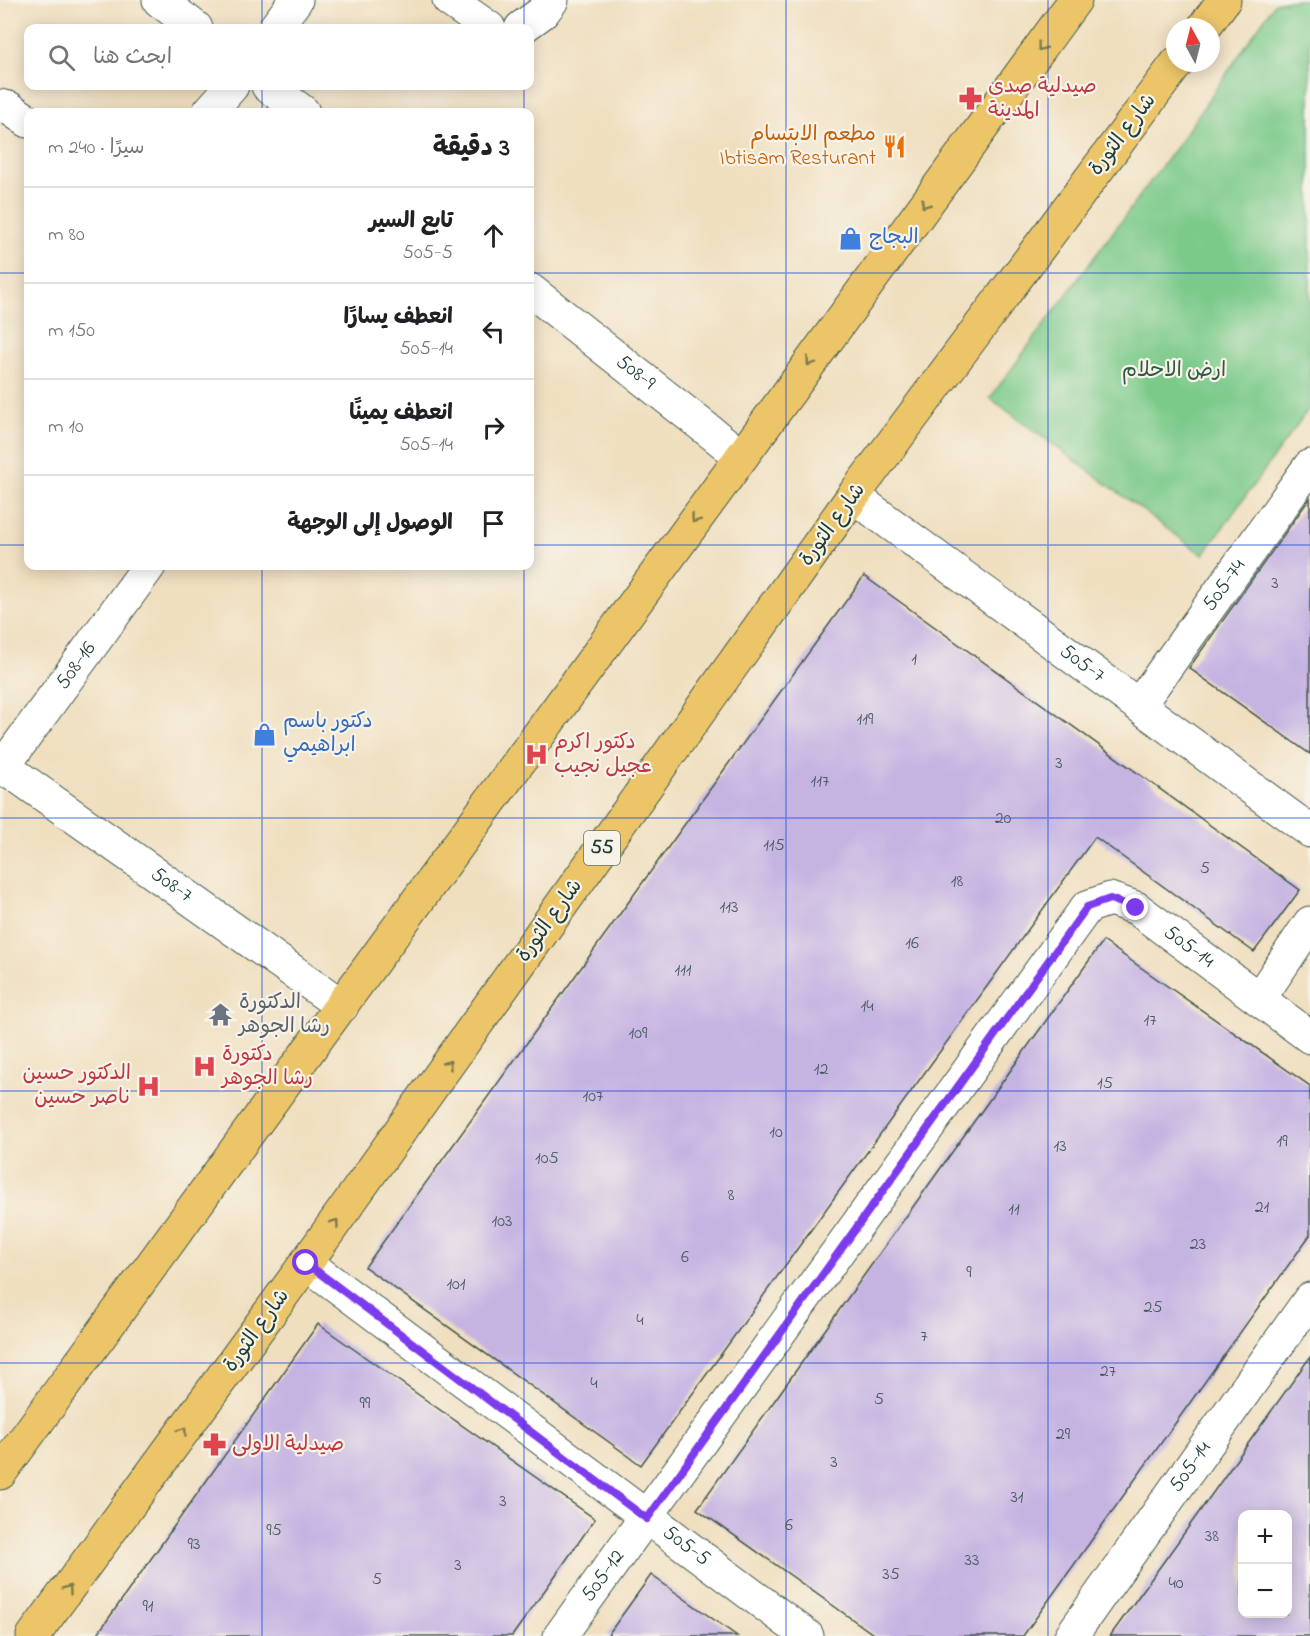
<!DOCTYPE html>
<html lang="ar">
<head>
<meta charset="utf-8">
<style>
  :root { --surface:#fff; --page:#f6f6f6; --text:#202124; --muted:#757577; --line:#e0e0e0 }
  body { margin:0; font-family:"Indie Flower","Playpen Sans Arabic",sans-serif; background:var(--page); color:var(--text); direction:rtl }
  .controls { position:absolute; right:18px; bottom:18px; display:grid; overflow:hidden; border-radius:12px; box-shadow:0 3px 15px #0003 }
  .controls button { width:54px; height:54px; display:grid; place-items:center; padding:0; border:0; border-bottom:2px solid var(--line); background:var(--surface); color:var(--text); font:30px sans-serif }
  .compass { position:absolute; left:1166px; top:18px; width:54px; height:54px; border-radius:50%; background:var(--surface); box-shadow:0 3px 15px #0003; rotate:353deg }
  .stop { position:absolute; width:18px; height:18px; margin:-14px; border:4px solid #7c3aed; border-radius:50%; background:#fff }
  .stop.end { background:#7c3aed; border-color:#fff; box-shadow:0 2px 6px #0008 }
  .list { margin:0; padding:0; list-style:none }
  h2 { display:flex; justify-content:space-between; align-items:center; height:78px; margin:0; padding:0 24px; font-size:26px }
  h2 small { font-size:20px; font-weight:400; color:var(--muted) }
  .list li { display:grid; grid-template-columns:39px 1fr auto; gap:18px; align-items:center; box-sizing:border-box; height:96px; padding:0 24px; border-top:2px solid var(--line) }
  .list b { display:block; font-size:22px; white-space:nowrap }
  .list p { margin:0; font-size:20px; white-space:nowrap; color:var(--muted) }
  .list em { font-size:20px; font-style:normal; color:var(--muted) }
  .icon { flex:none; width:33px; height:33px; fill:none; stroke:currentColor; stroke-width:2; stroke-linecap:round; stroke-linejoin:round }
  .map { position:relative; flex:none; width:1310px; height:1636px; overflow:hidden; direction:ltr }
  .search { position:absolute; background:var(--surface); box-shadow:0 3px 15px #0003; left:24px; top:24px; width:510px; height:66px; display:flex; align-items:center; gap:15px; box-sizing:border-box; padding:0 21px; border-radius:12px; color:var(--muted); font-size:22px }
  .panel { position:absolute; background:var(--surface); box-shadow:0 3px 15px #0003; left:24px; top:108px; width:510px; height:462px; border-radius:12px; direction:rtl }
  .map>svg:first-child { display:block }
  .green { fill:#7bca8a; stroke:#4d845f; stroke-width:1.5 }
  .building { fill:#c5b3e2; fill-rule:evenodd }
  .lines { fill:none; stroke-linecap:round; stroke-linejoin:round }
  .minor-casing { stroke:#3e5549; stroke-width:35 }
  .major-casing { stroke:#3e5549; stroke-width:35 }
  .minor { stroke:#fff; stroke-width:33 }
  .major { stroke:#edc569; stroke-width:33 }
  .oneway { stroke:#7c7a4c }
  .route { stroke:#7c3aed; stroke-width:8 }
  .grid { fill:none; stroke:#1d4ed8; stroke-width:1.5; stroke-opacity:0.55 }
  .labels { text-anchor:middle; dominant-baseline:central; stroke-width:4.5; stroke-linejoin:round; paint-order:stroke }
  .number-label { font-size:18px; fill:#485a60 }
  .shield { fill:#f7f3e8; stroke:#60746a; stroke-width:1.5 }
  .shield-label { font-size:20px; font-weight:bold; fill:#1f3d34 }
  .health-label { font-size:21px; fill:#be3a42; stroke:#f7f3e8; text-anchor:start }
  .food-label { font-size:21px; fill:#c56008; stroke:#f7f3e8; text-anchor:end }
  .street-label { font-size:21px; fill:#1f3d34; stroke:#f7f3e8 }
  .shop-label { font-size:21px; fill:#366cbe; stroke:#f7f3e8; text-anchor:start }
  .park-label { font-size:21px; fill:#315945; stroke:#f7f3e8 }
  .worship-label { font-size:21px; fill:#5b616d; stroke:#f7f3e8; text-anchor:start }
</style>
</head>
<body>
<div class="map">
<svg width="1310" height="1636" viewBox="0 0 1310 1636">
  <rect width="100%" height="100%" fill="#f7f3e8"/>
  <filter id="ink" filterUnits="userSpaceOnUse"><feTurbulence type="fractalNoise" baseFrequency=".0167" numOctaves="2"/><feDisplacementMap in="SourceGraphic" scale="12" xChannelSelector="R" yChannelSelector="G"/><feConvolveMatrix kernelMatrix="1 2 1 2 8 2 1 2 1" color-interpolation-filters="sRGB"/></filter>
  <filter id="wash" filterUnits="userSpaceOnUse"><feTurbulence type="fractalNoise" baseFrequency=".008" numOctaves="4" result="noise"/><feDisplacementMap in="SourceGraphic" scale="24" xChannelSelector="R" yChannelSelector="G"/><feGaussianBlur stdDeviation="1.35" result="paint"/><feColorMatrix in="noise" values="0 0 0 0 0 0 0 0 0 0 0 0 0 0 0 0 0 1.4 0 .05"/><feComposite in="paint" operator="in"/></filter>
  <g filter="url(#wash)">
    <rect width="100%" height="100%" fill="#f0dfbf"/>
    <polygon class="green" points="1290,0 1310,0 1310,407 1203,555 990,398 1179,143 1275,3"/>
    <g id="blocks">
      <g class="building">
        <polygon points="1310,498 1310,754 1189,668"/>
        <polygon points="864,576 1300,890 1254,952 1095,837 641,1465 365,1267"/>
        <polygon points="1103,941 1310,1086 1310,1235 1023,1636 876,1636 697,1509"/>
        <polygon points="318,1324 595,1519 550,1583 512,1636 96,1636"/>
        <path d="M 1310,1357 L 1310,1636 L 1110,1636 L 1167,1557 ZM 1242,1515 L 1287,1515 L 1287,1614 L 1242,1614 Z"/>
        <polygon points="651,1575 737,1636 607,1636"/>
      </g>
    </g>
  </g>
  <g filter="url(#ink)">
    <use href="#blocks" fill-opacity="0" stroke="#3e5549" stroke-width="1.5"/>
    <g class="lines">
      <defs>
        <g id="minor">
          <polyline points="159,0 196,28"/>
          <polyline points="449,0 489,28"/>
          <polyline points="275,28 296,0"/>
          <polyline points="521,28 543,12 552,0"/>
          <polyline points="268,86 303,112"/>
          <polyline points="0,106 9,108 28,121"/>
          <polyline points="209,112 232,86"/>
          <path id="s1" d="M 530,290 L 741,456"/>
          <path id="s2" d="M 853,496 L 1310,831"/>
          <path id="s3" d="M 1139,705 L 1310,466"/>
          <path id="s4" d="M 0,764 L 342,1006"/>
          <path id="s5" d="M 0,771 L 149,566"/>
          <polyline points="1259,999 1310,923"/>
          <path id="s6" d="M 306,1263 L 807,1636"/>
          <path id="s7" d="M 560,1636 L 1087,907 L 1110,899 L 1136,908 L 1310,1037"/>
          <path id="s8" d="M 1071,1636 L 1310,1299"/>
        </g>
        <g id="major">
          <polyline points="1204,27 1224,0"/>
          <polyline points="0,1473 1075,0"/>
          <polyline points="33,1636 306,1263 853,496 1177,63"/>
        </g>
      </defs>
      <use href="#minor" class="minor-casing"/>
      <use href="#major" class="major-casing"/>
      <use href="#minor" class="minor"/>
      <use href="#major" class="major"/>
    </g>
    <defs><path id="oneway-chevron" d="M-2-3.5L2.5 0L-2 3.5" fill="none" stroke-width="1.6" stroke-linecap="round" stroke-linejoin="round" transform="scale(1.5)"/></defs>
    <g class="oneway">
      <use href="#oneway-chevron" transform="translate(1041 47) rotate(126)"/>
      <use href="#oneway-chevron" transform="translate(925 204) rotate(126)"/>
      <use href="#oneway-chevron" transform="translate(810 362) rotate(126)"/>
      <use href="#oneway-chevron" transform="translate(695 519) rotate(126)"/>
      <use href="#oneway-chevron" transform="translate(448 1064) rotate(-54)"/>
      <use href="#oneway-chevron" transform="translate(335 1223) rotate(-54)"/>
      <use href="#oneway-chevron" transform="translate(183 1431) rotate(-54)"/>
      <use href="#oneway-chevron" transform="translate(68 1589) rotate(-54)"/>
    </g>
  </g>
  <g class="lines" filter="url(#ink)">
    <polyline class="route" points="306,1263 647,1519 1087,907 1110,899 1136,908"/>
  </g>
  <path class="grid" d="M 262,0 L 262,28M 524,0 L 524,28M 786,0 L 786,1636M 1048,0 L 1048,1636M 262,86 L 262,112M 524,86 L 524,112M 0,273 L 28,273M 530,273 L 1310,273M 0,545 L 28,545M 530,545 L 1310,545M 262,566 L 262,1636M 524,566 L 524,1636M 0,818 L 1310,818M 0,1091 L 1310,1091M 0,1363 L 1310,1363"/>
  <defs>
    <symbol id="pharmacy-bare" viewBox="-9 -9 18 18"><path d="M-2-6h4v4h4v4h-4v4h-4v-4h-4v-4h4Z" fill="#e0444e" stroke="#f7f3e8" stroke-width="2.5" paint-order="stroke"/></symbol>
    <symbol id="restaurant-bare" viewBox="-9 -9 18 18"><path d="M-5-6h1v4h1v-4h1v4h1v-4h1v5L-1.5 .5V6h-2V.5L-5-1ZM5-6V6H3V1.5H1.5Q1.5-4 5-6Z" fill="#e8710a" stroke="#f7f3e8" stroke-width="2.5" paint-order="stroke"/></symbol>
    <symbol id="shop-bare" viewBox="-9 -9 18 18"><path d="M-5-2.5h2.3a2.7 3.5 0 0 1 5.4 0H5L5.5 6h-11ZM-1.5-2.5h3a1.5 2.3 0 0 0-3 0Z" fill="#3f7fe0" stroke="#f7f3e8" stroke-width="2.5" paint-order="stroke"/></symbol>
    <symbol id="hospital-bare" viewBox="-9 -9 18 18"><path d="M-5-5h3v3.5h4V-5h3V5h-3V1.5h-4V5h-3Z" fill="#e0444e" stroke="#f7f3e8" stroke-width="2.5" paint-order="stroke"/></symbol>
    <symbol id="temple-bare" viewBox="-9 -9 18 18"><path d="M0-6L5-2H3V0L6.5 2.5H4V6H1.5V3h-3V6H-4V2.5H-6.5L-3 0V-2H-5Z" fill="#6b7280" stroke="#f7f3e8" stroke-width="2.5" paint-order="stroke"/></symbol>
  </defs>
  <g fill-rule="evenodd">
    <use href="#pharmacy-bare" x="954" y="82" width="33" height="33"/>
    <use href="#restaurant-bare" x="878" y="130" width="33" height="33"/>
    <use href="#shop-bare" x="834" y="222" width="33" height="33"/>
    <use href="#shop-bare" x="248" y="718" width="33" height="33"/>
    <use href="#hospital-bare" x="520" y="738" width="33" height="33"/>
    <use href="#temple-bare" x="204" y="998" width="33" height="33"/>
    <use href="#hospital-bare" x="188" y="1050" width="33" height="33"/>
    <use href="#hospital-bare" x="132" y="1070" width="33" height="33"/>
    <use href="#pharmacy-bare" x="198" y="1428" width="33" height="33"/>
  </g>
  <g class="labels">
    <g class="number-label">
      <text x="1275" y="584">3</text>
      <text x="914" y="660">1</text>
      <text x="865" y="720">119</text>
      <text x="1059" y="764">3</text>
      <text x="820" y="782">117</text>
      <text x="1003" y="819">20</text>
      <text x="774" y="846">115</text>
      <text x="1205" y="869">5</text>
      <text x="957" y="882">18</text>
      <text x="729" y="908">113</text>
      <text x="912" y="944">16</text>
      <text x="683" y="971">111</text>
      <text x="867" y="1007">14</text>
      <text x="1150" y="1021">17</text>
      <text x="638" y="1034">109</text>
      <text x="821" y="1070">12</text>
      <text x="1105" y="1084">15</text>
      <text x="593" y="1097">107</text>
      <text x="776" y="1133">10</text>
      <text x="1282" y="1142">19</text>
      <text x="1060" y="1147">13</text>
      <text x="547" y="1159">105</text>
      <text x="731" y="1196">8</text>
      <text x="1262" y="1208">21</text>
      <text x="1014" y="1210">11</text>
      <text x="502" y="1222">103</text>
      <text x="1198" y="1245">23</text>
      <text x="685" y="1258">6</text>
      <text x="969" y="1273">9</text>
      <text x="456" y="1285">101</text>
      <text x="1153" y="1308">25</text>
      <text x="640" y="1321">4</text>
      <text x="924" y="1337">7</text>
      <text x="1108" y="1372">27</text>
      <text x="594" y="1384">4</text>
      <text x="879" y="1400">5</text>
      <text x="365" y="1404">99</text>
      <text x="1063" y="1435">29</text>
      <text x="834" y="1463">3</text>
      <text x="1017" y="1498">31</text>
      <text x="503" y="1502">3</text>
      <text x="789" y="1526">6</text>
      <text x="274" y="1531">95</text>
      <text x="1212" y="1537">38</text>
      <text x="194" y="1545">93</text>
      <text x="972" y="1561">33</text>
      <text x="458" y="1566">3</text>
      <text x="891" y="1575">35</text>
      <text x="377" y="1580">5</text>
      <text x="1176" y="1584">40</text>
      <text x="148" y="1607">91</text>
    </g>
    <rect class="shield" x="584" y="831" width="36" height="34" rx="4.5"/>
    <g class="shield-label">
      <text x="602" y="848">55</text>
    </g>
    <g class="health-label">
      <text x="988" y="87">صيدلية صدى<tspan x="988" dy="24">المدينة</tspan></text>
      <text x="554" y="743">دكتور اكرم<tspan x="554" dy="24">عجيل نجيب</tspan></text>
      <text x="222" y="1055">دكتورة<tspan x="222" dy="24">رشا الجوهر</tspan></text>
      <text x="131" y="1074" text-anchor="end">الدكتور حسين<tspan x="131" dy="24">ناصر حسين</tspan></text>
      <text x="232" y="1445">صيدلية الاولى</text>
    </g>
    <g class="food-label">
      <text x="876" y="135">مطعم الابتسام<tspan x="876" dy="24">Ibtisam Resturant</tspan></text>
    </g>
    <g class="street-label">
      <text transform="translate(1123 135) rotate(-53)">شارع الثورة</text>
      <text stroke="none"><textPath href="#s1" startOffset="134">508-9</textPath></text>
      <text transform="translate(833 525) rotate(-54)">شارع الثورة</text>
      <text stroke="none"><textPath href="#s3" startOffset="147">505-74</textPath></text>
      <text stroke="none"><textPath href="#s2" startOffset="284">505-7</textPath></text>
      <text stroke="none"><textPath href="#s5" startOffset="130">508-16</textPath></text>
      <text stroke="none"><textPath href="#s4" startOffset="210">508-7</textPath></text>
      <text transform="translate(550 921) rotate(-54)">شارع الثورة</text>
      <text stroke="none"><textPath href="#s7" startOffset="1017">505-14</textPath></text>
      <text transform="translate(257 1331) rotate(-54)">شارع الثورة</text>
      <text stroke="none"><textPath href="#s8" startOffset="207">505-14</textPath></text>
      <text stroke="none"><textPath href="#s6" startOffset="474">505-5</textPath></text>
      <text stroke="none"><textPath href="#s7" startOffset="74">505-12</textPath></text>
    </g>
    <g class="shop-label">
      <text x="869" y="238">البجاج</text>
      <text x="283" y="722">دكتور باسم<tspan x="283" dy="24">ابراهيمي</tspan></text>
    </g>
    <g class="park-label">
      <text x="1174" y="371">ارض الاحلام</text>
    </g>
    <g class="worship-label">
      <text x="239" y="1003">الدكتورة<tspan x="239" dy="24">رشا الجوهر</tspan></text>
    </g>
  </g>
</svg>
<div class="controls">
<button>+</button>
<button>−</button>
</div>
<svg class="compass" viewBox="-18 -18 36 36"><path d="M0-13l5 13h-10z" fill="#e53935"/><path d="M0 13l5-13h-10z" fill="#757577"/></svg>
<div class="stop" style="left:306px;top:1263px"></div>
<div class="stop end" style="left:1136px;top:908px"></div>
<div class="search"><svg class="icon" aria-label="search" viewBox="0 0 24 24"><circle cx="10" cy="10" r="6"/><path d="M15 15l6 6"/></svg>ابحث هنا</div>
<section class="panel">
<h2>3 دقيقة<small>سيرًا · 240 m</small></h2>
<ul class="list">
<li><svg class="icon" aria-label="ahead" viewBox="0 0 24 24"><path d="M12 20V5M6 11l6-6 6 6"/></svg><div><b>تابع السير</b><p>505-5</p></div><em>80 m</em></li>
<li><svg class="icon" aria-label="left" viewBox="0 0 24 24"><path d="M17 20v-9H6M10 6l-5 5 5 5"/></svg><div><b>انعطف يسارًا</b><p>505-14</p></div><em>150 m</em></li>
<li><svg class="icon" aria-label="right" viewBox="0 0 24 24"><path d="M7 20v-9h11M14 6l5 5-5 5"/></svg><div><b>انعطف يمينًا</b><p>505-14</p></div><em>10 m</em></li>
<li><svg class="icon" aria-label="arrive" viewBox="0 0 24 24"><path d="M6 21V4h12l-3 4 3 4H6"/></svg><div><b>الوصول إلى الوجهة</b></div></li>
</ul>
</section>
</div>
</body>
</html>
